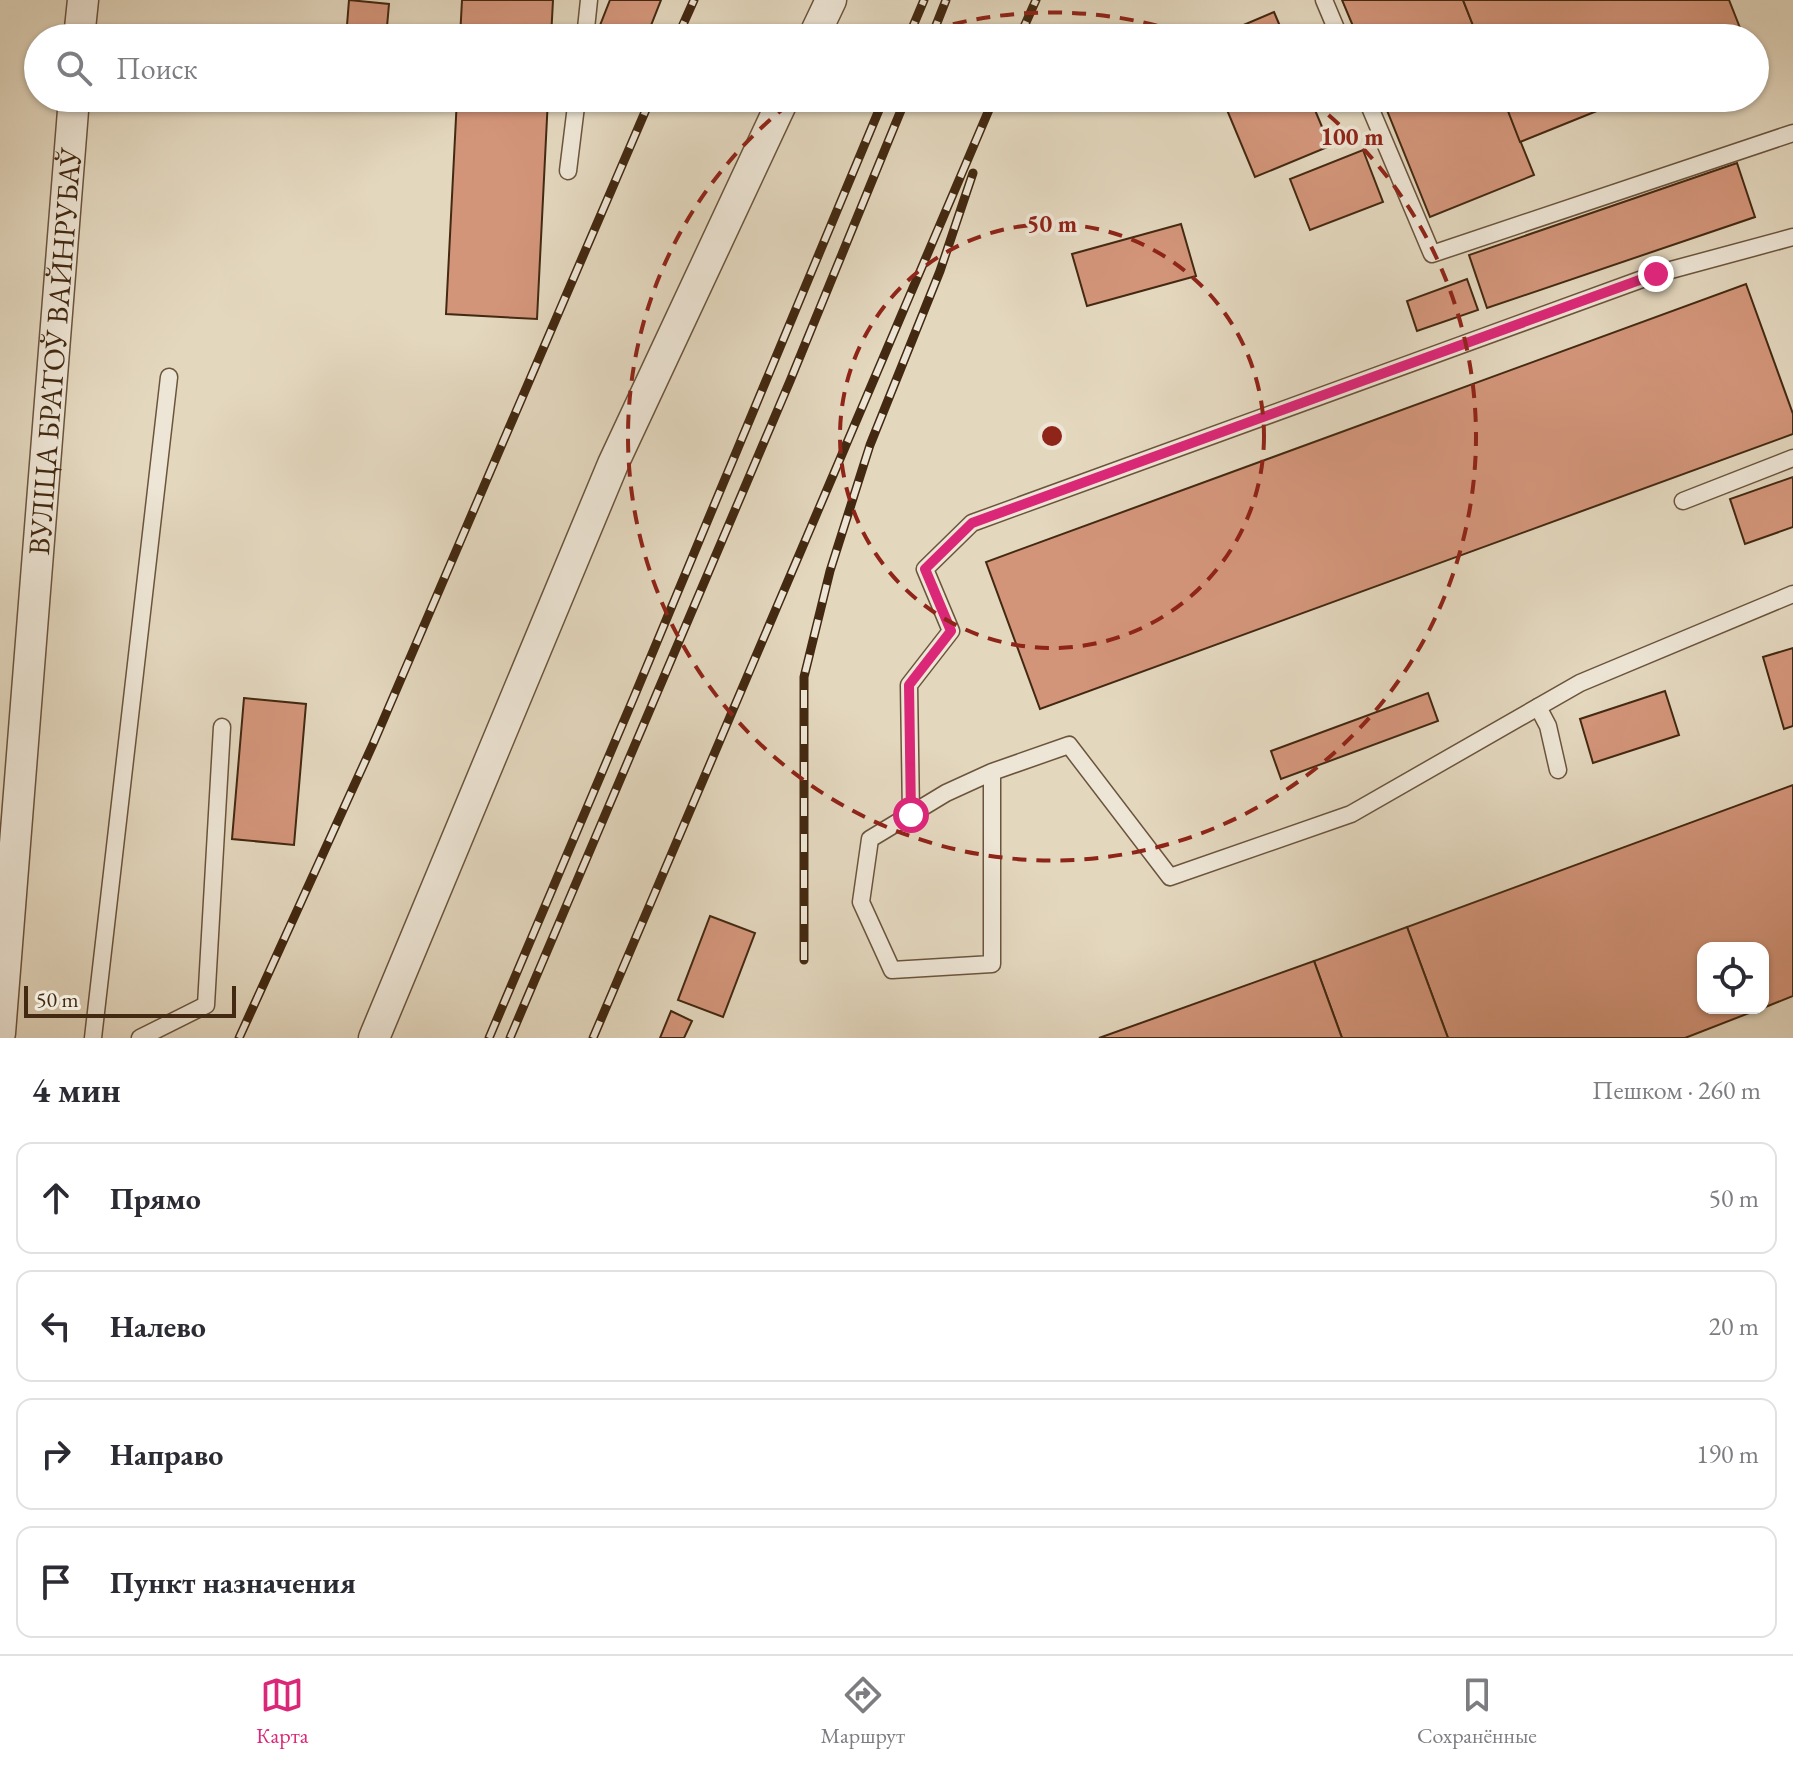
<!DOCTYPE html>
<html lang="ru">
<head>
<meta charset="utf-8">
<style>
  :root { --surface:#fff; --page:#f7f7f7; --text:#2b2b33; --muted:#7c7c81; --line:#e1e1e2; --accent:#db2777 }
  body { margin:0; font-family:"EB Garamond",serif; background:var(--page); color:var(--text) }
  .controls { position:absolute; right:24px; bottom:24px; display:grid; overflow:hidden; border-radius:16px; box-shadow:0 2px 6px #0004 }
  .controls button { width:72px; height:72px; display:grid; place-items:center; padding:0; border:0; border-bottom:2px solid var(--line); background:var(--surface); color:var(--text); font:40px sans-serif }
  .scale { position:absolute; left:24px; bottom:20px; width:212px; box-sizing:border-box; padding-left:8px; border:4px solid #432911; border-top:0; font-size:22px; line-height:28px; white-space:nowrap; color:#432911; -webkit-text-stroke:6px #ede5d5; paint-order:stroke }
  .stop { position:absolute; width:24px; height:24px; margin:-18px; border:6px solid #db2777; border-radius:50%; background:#fff }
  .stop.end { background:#db2777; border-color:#fff; box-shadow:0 2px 8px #0008 }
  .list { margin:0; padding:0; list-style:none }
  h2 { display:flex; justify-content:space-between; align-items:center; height:104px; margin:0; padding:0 32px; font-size:34px }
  h2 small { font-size:26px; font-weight:400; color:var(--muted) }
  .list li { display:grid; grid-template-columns:52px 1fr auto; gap:24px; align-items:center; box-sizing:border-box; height:112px; margin:0 16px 16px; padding:0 16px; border:2px solid var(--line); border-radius:16px }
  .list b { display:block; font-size:30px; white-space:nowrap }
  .list em { font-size:26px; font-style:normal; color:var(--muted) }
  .icon { flex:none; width:44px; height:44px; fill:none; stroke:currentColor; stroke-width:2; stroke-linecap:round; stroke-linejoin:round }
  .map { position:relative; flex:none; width:1793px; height:1038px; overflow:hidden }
  .search { position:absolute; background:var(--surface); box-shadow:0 2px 6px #0004; left:24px; right:24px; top:24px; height:88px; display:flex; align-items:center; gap:20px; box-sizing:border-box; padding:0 28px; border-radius:44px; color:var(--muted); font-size:30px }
  .sheet { height:616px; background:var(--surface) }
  nav { display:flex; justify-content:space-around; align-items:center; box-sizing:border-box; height:112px; border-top:2px solid var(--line); background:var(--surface); font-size:22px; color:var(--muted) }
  nav a { display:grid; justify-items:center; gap:4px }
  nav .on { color:var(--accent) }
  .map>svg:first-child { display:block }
  .building { fill:#d3957a; stroke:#432911; stroke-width:2 }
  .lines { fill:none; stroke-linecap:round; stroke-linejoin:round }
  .service-casing { stroke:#6b543c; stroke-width:19 }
  .minor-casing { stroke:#6b543c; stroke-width:33 }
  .service { stroke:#ede5d5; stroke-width:16 }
  .minor { stroke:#ede5d5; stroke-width:30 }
  .rail-casing { stroke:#432911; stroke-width:9 }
  .rail { stroke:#ede5d5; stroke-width:6; stroke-dasharray:18; stroke-linecap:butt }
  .route { stroke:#db2777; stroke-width:10 }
  .ring { fill:none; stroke:#8f2418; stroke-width:4; stroke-dasharray:14 10 }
  .labels { text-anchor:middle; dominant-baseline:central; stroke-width:7; stroke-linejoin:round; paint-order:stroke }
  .street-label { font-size:30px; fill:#432911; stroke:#ede5d5 }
  .centre { fill:#8f2418; stroke:#ede5d5; stroke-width:4 }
  .ring-label { font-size:24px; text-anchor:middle; font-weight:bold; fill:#8f2418; stroke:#ede5d5; stroke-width:7; stroke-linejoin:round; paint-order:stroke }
</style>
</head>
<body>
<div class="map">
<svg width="1793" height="1038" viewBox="0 0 1793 1038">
  <rect width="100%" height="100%" fill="#e3d7be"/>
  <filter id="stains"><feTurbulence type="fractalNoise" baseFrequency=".0025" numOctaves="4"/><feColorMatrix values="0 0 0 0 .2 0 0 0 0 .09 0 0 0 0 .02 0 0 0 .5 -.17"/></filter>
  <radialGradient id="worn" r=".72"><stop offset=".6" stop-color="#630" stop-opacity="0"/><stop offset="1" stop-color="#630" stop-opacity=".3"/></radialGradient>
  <g class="building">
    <polygon points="349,0 389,4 386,38 346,38"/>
    <polygon points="462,0 553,0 551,38 460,38"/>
    <polygon points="610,0 661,0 646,38 595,38"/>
    <polygon points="1342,0 1463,0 1478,38 1358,38"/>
    <polygon points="1463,0 1729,0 1744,38 1478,38"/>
    <polygon points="1274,12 1285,38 1213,38"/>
    <polygon points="341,98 360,98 360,102 341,101"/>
    <polygon points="457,98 548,98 537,319 446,314"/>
    <polygon points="1222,98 1310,98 1330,146 1255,177"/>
    <polygon points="1382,98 1503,98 1534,175 1430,217"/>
    <polygon points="1503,98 1629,98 1520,142"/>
    <polygon points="1363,150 1383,202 1310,230 1290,179"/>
    <polygon points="1737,163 1755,217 1487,308 1469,255"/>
    <polygon points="1181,224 1196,276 1087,306 1072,254"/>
    <polygon points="1467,279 1478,310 1417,331 1407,301"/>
    <polygon points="1746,284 1793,414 1793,434 1040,709 986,562"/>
    <polygon points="1793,477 1793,527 1745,544 1730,499"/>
    <polygon points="1793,648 1793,726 1784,729 1763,657"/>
    <polygon points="1665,691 1679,735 1593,763 1580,719"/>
    <polygon points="1428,693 1438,721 1281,779 1271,751"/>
    <polygon points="244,698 306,704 294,845 232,839"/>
    <polygon points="1793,785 1793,996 1763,1008 1763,948 1703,948 1703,1008 1762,1008 1685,1038 1448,1038 1407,927"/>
    <polygon points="710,916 755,933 723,1017 678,1000"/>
    <polygon points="1407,927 1448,1038 1342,1038 1314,961"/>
    <polygon points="1314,961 1342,1038 1099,1038"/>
    <polygon points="671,1011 692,1021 684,1038 660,1038"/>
  </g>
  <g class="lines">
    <defs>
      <g id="service">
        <polyline points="1324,0 1340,38"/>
        <polyline points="585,38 589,0"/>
        <polyline points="1366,98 1432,254 1793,133"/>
        <polyline points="568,171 577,98"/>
        <polyline points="1683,501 1793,458"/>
        <polyline points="1538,707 1548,726 1558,770"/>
        <polyline points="992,772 992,964 892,970 861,902 870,839 946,793 992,772 1069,745 1170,877 1351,814 1580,683 1793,594"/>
        <polyline points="911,815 909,685 951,631 925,569 972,523 1656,274 1793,237"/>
        <polyline points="93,1038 169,377"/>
        <polyline points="140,1038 206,1005 222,727"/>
      </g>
      <g id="minor">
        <polyline points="79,38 83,0"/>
        <polyline points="813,38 831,0"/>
        <path id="s1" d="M 0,1033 L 74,98"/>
        <polyline points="374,1038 613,464 784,98"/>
      </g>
    </defs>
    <use href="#service" class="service-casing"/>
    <use href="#minor" class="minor-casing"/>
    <use href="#service" class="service"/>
    <use href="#minor" class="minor"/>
    <defs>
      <g id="rail">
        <polyline points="677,38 694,0"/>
        <polyline points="908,38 924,0"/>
        <polyline points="931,38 946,0"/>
        <polyline points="1019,38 1036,0"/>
        <polyline points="804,960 804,677 830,571 870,445 940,271 973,173"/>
        <polyline points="239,1038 373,744 651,98"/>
        <polyline points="489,1038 634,697 884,98"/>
        <polyline points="510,1038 790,381 906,98"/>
        <polyline points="593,1038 994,98"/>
      </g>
    </defs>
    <use href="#rail" class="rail-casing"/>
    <use href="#rail" class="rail"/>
  </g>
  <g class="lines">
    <polyline class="route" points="911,815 909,685 951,631 925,569 972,523 1656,274"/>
  </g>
  <g class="ring">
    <circle cx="1052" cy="436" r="212"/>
    <path d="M907 38A424 424 0 0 1 1197 38M1310 100A424 424 0 1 1 794 100"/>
  </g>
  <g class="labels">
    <g class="street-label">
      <text stroke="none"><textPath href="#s1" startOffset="684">ВУЛІЦА БРАТОЎ ВАЙНРУБАЎ</textPath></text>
    </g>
  </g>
  <circle cx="1052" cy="436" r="12" class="centre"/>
  <g class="ring-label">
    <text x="1352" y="145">100 m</text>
    <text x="1052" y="232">50 m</text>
  </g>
  <rect width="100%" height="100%" filter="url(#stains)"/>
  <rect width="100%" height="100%" fill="url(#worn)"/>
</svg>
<div class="controls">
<button><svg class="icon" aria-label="locate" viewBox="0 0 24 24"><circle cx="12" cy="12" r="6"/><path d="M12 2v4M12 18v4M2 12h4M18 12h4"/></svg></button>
</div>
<div class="scale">50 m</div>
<div class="stop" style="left:911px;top:815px"></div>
<div class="stop end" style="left:1656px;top:274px"></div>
<div class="search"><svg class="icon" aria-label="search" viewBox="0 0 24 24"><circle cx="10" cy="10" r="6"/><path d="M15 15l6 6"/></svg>Поиск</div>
</div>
<section class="sheet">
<h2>4 мин<small>Пешком · 260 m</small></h2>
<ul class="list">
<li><svg class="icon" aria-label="ahead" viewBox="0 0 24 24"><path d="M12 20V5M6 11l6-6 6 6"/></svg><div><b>Прямо</b></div><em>50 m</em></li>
<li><svg class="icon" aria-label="left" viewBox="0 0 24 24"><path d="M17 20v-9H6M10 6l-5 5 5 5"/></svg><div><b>Налево</b></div><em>20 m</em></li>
<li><svg class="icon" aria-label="right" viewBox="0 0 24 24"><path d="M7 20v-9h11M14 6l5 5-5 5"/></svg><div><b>Направо</b></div><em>190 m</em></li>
<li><svg class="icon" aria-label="arrive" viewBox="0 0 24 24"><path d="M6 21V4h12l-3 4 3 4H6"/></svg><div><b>Пункт назначения</b></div></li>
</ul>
</section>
<nav>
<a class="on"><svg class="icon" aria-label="map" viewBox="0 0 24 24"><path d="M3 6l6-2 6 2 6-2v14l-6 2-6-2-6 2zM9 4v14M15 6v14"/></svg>Карта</a>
<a><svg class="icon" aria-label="directions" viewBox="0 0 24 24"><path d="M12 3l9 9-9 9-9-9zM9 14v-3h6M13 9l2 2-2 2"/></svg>Маршрут</a>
<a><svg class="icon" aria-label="saved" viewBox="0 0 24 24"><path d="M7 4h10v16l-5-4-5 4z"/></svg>Сохранённые</a>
</nav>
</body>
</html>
